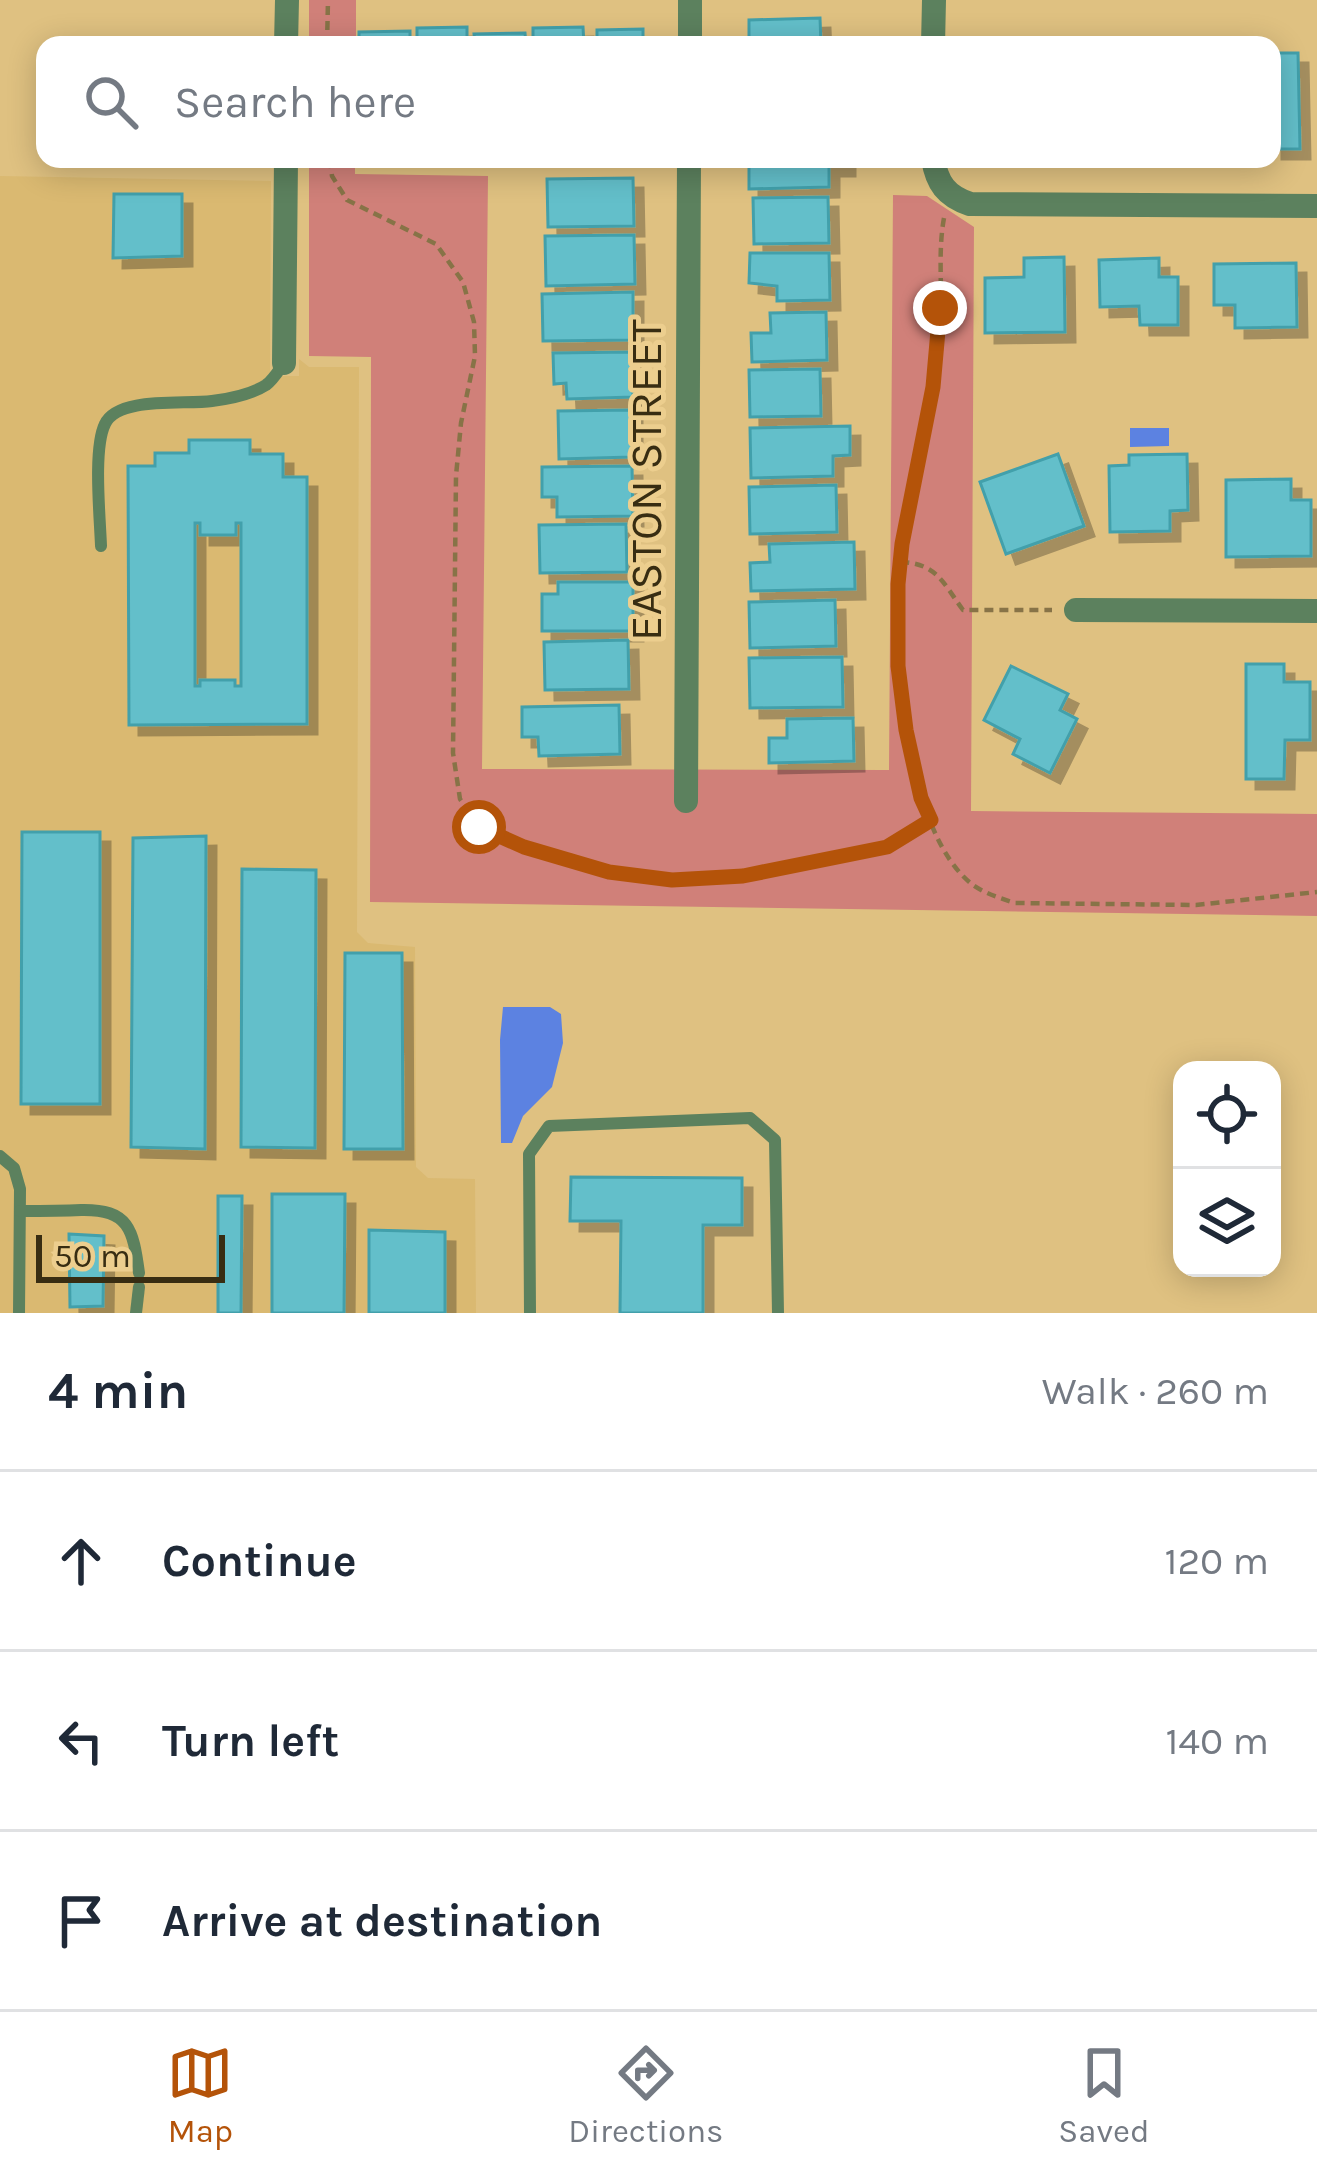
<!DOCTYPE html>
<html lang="en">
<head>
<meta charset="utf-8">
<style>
  :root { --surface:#fff; --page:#f2f2f3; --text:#1f2937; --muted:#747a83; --line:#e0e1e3; --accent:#b45309 }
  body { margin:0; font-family:Karla,sans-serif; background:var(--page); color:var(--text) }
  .controls { position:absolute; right:36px; bottom:36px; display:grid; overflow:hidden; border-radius:24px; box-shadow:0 6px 30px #0003 }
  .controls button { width:108px; height:108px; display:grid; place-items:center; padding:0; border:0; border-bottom:3px solid var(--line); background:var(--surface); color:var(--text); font:60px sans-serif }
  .scale { position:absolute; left:36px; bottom:30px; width:189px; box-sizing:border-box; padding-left:12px; border:6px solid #382d12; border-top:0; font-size:33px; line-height:42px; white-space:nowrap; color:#382d12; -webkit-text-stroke:9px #ecce8e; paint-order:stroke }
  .stop { position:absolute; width:36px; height:36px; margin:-27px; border:9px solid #b45309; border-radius:50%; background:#fff }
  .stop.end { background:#b45309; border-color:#fff; box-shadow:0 3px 12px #0008 }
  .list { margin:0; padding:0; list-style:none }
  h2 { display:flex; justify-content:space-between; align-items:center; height:156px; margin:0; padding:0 48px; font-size:51px }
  h2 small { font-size:39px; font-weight:400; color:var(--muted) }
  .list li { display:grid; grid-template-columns:78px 1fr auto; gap:36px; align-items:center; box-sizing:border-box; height:180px; padding:0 48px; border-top:3px solid var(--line) }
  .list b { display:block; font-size:45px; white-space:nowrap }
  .list em { font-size:39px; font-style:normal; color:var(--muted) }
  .icon { flex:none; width:66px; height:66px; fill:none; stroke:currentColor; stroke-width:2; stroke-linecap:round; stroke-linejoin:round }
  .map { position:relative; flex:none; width:1317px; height:1313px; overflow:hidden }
  .search { position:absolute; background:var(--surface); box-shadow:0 6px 30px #0003; left:36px; right:36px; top:36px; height:132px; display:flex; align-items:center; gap:30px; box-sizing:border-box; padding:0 42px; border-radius:24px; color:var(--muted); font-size:45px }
  .sheet { height:696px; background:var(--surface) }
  nav { display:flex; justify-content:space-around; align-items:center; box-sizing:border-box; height:168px; border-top:3px solid var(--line); background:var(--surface); font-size:33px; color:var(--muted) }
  nav a { display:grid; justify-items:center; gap:6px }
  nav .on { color:var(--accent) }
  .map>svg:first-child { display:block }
  .built { fill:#dab971 }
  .green { fill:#d08079 }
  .water { fill:#5c82e1 }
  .building { fill:#64bfca; stroke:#42a0ab; stroke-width:3; fill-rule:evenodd; filter:url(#shadow) }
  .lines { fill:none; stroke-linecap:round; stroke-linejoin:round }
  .path { stroke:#877347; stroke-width:4.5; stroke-dasharray:9 6; stroke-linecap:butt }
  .lane { stroke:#5c815e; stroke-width:12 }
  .street { stroke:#5c815e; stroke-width:24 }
  .route { stroke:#b45309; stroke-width:15 }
  .labels { text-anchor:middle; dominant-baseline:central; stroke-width:10; stroke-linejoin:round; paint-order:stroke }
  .street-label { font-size:45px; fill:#382d12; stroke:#ecce8e }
</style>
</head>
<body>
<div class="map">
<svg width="1317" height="1313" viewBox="0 0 1317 1313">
  <defs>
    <filter id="shadow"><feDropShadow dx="10" dy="10" stdDeviation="0" flood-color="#0004"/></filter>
  </defs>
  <rect width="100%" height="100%" fill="#dfc181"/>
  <polygon class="built" points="0,176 271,181 270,376 299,376 299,359 309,367 359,367 357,932 368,943 415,947 416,1167 428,1178 475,1179 476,1313 0,1313"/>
  <g class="green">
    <rect x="309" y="0" width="47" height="45"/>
    <polygon points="309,159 355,159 355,174 488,176 482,769 889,770 893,195 927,196 974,227 971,811 1317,814 1317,916 370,902 371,357 309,356"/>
  </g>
  <g class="water">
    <polygon points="1130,428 1169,428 1169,446 1130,447"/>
    <polygon points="503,1007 550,1007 561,1014 563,1043 552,1087 523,1116 512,1143 501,1143 500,1040"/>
  </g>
  <g class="building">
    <polygon points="820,18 821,45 749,45 749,20"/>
    <polygon points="467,27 467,45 417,45 417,28"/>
    <polygon points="583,27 584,45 533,45 533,28"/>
    <polygon points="643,29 643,45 597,45 597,30"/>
    <polygon points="410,31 410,45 359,45 359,32"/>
    <polygon points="525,33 526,45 475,45 474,34"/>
    <polygon points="987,39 1029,39 1029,45 988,45"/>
    <polygon points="1272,53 1298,53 1300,149 1272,149"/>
    <polygon points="749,159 845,159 845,166 829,166 829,187 749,189"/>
    <polygon points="633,178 634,226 548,227 547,179"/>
    <polygon points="114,194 182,194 182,256 113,258"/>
    <polygon points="828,197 829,243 754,244 753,198"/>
    <polygon points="634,235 635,284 546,286 545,236"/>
    <polygon points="750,253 829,253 830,300 777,301 777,286 749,283"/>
    <polygon points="1064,257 1065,332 985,333 985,278 1024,277 1024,258"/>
    <polygon points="1159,258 1159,277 1178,277 1178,325 1140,325 1139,306 1100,307 1099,260"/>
    <polygon points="1296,263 1297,327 1235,328 1235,305 1214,305 1214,264"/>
    <polygon points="633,292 633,340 543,341 542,294"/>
    <polygon points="826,312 827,360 752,362 751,333 771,333 770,313"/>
    <polygon points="632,352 633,397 567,399 566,383 554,384 553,353"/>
    <polygon points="820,369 821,416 750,417 749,370"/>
    <polygon points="632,410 632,457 559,459 558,411"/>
    <polygon points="850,426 850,455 833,456 833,476 751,478 750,428"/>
    <path d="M 189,440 L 250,440 L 250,454 L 283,454 L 283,477 L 307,477 L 307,724 L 129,725 L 128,466 L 155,466 L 155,453 L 189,453 ZM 195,523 L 200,523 L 200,535 L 236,535 L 236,523 L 241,523 L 241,686 L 235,686 L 235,680 L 200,680 L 200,686 L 195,686 Z"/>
    <polygon points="1058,454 1084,526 1006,554 980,482"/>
    <polygon points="1187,454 1188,510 1170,511 1170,531 1110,532 1109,466 1129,465 1129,455"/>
    <polygon points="632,466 633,516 557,517 557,497 542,497 542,467"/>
    <polygon points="1291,479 1291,500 1311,500 1311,556 1226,557 1226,480"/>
    <polygon points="836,485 837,532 750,534 749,487"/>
    <polygon points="626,524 627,572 540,573 539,525"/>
    <polygon points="854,542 855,589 751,591 750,563 770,562 769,544"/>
    <polygon points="558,582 633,582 633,631 542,631 542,594 558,594"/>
    <polygon points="835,600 836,646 750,648 749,602"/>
    <polygon points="628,640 629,689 545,690 544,642"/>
    <polygon points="842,657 843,707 750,708 749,658"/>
    <polygon points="1246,664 1284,664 1284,682 1310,682 1310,740 1285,740 1284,779 1246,779"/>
    <polygon points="1011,666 1068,694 1060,710 1077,719 1050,773 1013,754 1020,739 984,720"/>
    <polygon points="619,705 620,754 539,756 538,737 522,737 522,707"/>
    <polygon points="853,718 854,761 769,763 769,738 787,738 787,719"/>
    <polygon points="22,832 100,832 100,1104 21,1104"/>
    <polygon points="206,836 205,1149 131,1147 133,838"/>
    <polygon points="242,869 316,870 315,1148 241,1147"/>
    <polygon points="345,953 402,953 403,1149 344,1149"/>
    <polygon points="571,1177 742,1178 742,1225 703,1225 703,1313 620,1313 621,1221 570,1221"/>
    <polygon points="272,1194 345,1194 344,1313 272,1313"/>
    <polygon points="218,1196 242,1196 241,1313 218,1313"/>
    <polygon points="369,1230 445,1232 445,1313 369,1313"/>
    <polygon points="69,1234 104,1236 103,1306 70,1307"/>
  </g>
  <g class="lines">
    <g class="path">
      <polyline points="327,45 328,0"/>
      <polyline points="330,159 332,176 347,200 436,244 463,282 474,322 475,356 461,423 456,476 453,753 460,799 479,827 524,847 609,872 672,880 743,876 887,847 931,820"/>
      <path d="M 944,218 C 939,245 941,273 941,300 C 940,328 937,356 933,383 C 925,449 903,514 898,581 C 892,659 907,835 973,885 C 986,894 1000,898 1015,903 L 1196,905 L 1317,892"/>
      <path d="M 900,562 C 937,563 943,583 963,610 L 1052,610"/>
    </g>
    <g class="lane">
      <path d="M 101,546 C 100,517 93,448 105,424 C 118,396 185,405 212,401 C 228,399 252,394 266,385 C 273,380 279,370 284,363"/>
      <polyline points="0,1156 14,1168 20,1189 19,1313"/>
      <path d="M 20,1211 C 40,1211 60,1211 81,1210 C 129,1209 133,1229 139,1273"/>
      <polyline points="136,1313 139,1287"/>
      <polyline points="530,1313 529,1154 549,1126 750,1118 775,1140 778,1313"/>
    </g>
    <g class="street">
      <polyline points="286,45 287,0"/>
      <polyline points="690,45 690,0"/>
      <polyline points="933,45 934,0"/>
      <path d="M 933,159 C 937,183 946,196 970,204 L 1317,206"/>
      <polyline points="284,363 286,159"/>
      <polyline points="1076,610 1317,611"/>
      <polyline points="686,801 689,159"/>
    </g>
  </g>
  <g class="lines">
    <polyline class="route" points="479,827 524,847 609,872 672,880 743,876 887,847 931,820 921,798 906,730 898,666 898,584 902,544 933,387 940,308"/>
  </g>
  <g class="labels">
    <g class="street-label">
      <text transform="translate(646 480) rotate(-90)">EASTON STREET</text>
    </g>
  </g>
</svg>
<div class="controls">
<button><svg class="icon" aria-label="locate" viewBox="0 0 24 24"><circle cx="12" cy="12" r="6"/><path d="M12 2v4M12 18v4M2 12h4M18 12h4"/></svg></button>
<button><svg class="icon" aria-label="layers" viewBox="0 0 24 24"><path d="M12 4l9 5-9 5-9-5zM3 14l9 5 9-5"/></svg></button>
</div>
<div class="scale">50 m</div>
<div class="stop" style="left:479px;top:827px"></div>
<div class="stop end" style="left:940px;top:308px"></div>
<div class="search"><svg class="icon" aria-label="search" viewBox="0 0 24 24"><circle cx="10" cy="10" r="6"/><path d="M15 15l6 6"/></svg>Search here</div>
</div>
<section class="sheet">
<h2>4 min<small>Walk · 260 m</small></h2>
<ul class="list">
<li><svg class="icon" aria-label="ahead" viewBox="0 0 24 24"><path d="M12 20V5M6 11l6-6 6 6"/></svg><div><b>Continue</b></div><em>120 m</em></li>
<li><svg class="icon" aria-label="left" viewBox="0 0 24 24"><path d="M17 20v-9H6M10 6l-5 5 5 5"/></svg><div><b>Turn left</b></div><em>140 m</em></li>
<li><svg class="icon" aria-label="arrive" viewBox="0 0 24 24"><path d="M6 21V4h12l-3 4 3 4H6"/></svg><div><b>Arrive at destination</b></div></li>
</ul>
</section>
<nav>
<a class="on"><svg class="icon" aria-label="map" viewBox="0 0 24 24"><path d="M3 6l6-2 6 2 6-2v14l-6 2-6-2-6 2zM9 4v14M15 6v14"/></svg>Map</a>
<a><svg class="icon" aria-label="directions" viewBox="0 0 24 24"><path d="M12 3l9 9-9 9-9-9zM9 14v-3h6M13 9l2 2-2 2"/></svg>Directions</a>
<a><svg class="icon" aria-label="saved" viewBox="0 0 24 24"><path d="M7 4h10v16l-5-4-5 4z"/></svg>Saved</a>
</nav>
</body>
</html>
